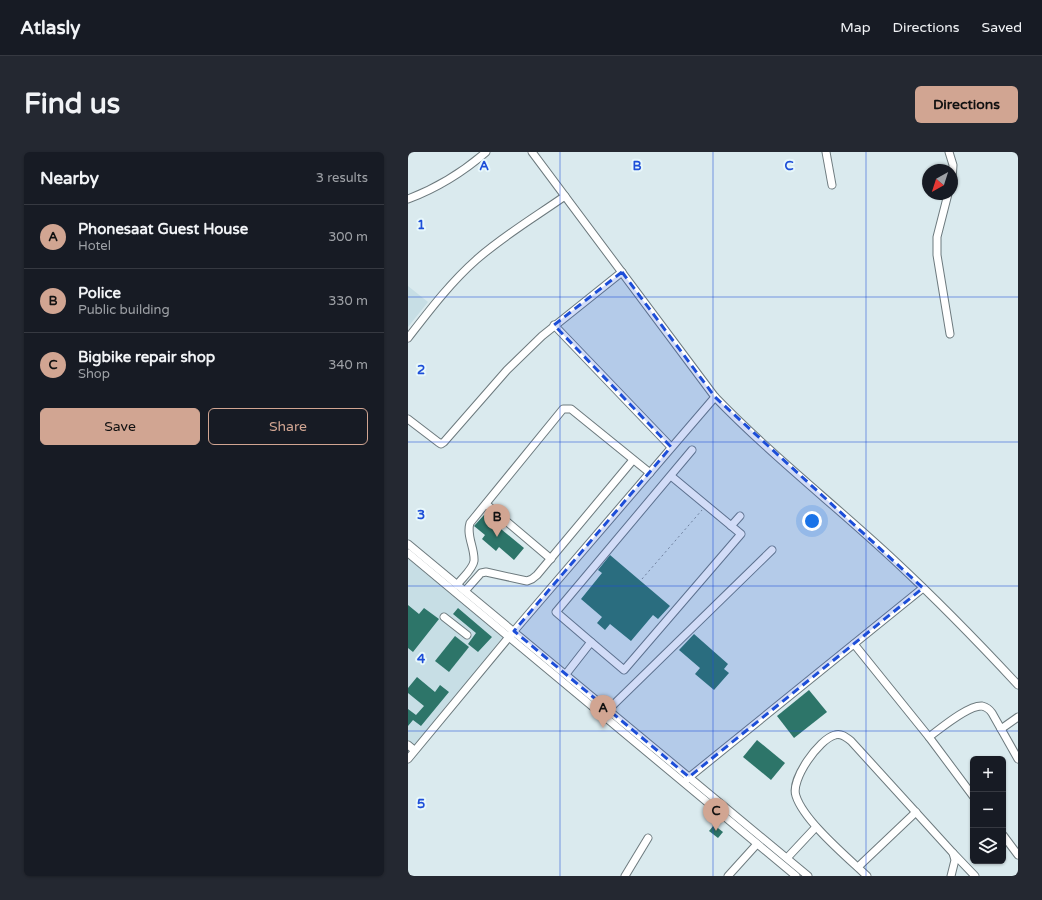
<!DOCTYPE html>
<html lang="en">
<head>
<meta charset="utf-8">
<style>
  :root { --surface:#171b24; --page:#242831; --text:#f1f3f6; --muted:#9ea1a6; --line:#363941; --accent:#d1a592 }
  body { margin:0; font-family:"Varela Round",sans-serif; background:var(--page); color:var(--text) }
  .controls { position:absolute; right:12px; bottom:12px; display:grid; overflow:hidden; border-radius:6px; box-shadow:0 1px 3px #0004 }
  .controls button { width:36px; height:36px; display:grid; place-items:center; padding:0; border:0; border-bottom:1px solid var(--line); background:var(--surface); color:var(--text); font:20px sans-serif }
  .compass { position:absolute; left:514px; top:12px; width:36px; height:36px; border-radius:50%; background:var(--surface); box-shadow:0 1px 3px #0004; rotate:219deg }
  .you { position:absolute; left:404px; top:369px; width:14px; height:14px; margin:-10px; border:3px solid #fff; border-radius:50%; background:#1a73e8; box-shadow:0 0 0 6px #1a73e833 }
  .badge { display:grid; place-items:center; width:26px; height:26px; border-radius:50%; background:var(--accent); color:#111; font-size:13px; font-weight:700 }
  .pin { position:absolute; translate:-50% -33px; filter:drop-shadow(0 1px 2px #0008) }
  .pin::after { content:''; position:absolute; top:21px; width:14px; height:12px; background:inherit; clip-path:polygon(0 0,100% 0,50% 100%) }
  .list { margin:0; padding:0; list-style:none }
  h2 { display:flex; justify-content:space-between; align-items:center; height:52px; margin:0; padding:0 16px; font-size:17px }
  h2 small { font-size:13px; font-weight:400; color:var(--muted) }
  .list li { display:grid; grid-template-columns:26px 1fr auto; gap:12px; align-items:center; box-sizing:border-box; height:64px; padding:0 16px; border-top:1px solid var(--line) }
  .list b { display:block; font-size:15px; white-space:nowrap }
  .list p { margin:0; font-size:13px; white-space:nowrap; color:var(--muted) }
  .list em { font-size:13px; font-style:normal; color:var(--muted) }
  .actions { display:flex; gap:8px; padding:12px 16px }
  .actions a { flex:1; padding:9px 0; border:1px solid var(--accent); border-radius:6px; text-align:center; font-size:14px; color:var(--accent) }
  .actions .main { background:var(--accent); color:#111 }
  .icon { flex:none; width:22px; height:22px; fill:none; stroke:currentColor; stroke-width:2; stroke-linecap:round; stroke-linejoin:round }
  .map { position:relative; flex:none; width:610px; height:724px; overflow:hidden; border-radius:6px }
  header { display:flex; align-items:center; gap:24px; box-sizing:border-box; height:56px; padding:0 20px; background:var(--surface); border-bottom:1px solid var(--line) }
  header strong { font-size:19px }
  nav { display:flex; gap:22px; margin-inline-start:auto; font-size:14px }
  .intro { display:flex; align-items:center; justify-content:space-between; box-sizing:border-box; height:96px; padding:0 24px }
  h1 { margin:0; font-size:28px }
  .button { padding:10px 18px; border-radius:6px; background:var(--accent); color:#111; font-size:14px; font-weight:700 }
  main { display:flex; gap:24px; padding:0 24px }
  aside { flex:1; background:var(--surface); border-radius:6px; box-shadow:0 1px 3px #0004 }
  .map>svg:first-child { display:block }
  .built { fill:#c7dee5 }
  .building { fill:#2d7569 }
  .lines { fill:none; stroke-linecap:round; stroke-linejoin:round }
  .minor-casing { stroke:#6d7a7e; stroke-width:9 }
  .path { stroke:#838d90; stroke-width:1; stroke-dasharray:2 3; stroke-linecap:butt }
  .minor { stroke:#fff; stroke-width:7 }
  .marked { fill:#1d4ed8; fill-opacity:0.2; stroke:#1d4ed8; stroke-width:3; stroke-dasharray:8 5; stroke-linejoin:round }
  .grid { fill:none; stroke:#1d4ed8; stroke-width:1; stroke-opacity:0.55 }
  .grid-label { font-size:13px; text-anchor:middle; font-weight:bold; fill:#1d4ed8; stroke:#e7f7fb; stroke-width:4; stroke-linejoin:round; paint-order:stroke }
</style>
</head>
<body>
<header>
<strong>Atlasly</strong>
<nav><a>Map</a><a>Directions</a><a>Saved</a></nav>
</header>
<div class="intro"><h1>Find us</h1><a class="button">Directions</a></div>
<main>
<aside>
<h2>Nearby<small>3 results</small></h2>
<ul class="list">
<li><span class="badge">A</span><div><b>Phonesaat Guest House</b><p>Hotel</p></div><em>300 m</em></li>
<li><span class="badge">B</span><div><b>Police</b><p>Public building</p></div><em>330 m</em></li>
<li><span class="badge">C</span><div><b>Bigbike repair shop</b><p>Shop</p></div><em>340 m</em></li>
</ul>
<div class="actions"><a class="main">Save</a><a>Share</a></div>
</aside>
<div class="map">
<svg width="610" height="724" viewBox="0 0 610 724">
  <rect width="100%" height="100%" fill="#daeaee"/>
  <g class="built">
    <polygon points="0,134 20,150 0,175"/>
    <polygon points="0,401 101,486 0,607"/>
  </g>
  <g class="building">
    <polygon points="76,363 116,396 106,408 91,395 88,399 74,387 77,383 66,374"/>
    <polygon points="202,403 262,454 250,467 245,463 223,489 202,472 197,478 189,471 194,465 173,447 194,421 190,418"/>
    <polygon points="0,453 11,462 16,456 31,467 5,500 0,496"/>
    <polygon points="50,456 84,485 70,500 60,492 68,481 45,462"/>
    <polygon points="286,482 320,512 316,517 321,521 306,538 287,522 292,516 271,498"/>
    <polygon points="47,484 61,495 41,520 27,509"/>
    <polygon points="9,525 27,540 32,533 41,540 13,574 5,568 0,574 0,557 8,563 16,554 0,541 0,536"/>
    <polygon points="401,538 419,560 386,586 369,564"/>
    <polygon points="349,588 377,611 363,628 335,605"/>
    <polygon points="306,673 315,680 310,686 301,679"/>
  </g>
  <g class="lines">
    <defs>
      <g id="minor">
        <path d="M 124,0 L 307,245 C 363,303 427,353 486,408 C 529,448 570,490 610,533"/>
        <polyline points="418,0 424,33"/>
        <polyline points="541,0 545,13 544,28"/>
        <polyline points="540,42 529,85 529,103 542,182"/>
        <path d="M 0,47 C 29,36 55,20 78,0"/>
        <polyline points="146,173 263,295"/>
        <path d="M 0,186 C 21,159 42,131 68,108 C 95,84 127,65 157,44"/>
        <polyline points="0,267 30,290 33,292 36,290 99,218 134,184 214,120"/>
        <polyline points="78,352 143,407"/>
        <polyline points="323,374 332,364"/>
        <polyline points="0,392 400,724"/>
        <polyline points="0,401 388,724"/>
        <path d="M 49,433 C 54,426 65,417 66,409 C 67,396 58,384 62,371 L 155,257 L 163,257 L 242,321"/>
        <polyline points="57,439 73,421 78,420 119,429 124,427 129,423 225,308"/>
        <polyline points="36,465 59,483"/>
        <polyline points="183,490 148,460 284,298"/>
        <polyline points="446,492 521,585 565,644"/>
        <polyline points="158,522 183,490 216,518 333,382 263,324"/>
        <polyline points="200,558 364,398"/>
        <polyline points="593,577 610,565"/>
        <path d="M 521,585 C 532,577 560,553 574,554 C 578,555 582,558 584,561 L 610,607"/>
        <polyline points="0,593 6,598"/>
        <polyline points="0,607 106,479 307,245"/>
        <polyline points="279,627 515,436"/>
        <polyline points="595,683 610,703"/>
        <polyline points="545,701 567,724"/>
        <polyline points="379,706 408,675"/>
        <polyline points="450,715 508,660"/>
        <polyline points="217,724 240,686"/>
        <polyline points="320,724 349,692"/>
        <path d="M 459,724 C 439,705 396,669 388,644 C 382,628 411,587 427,583 C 433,581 438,585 443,589 L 545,701 L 547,708 L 543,724"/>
      </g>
    </defs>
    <use href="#minor" class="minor-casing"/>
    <polyline class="path" points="234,427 294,358"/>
    <use href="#minor" class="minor"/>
  </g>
  <path class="marked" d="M 214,120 L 307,245 L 515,436 L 281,625 L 106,479 L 263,295 L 146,173 Z"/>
  <path class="grid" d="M 152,0 L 152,724M 305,0 L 305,724M 458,0 L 458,724M 0,145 L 610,145M 0,290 L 610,290M 0,434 L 610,434M 0,579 L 610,579"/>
  <g class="grid-label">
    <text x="76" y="18">A</text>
    <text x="229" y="18">B</text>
    <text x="381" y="18">C</text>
    <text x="13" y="77">1</text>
    <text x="13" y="222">2</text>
    <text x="13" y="367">3</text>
    <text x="13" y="511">4</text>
    <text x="13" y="656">5</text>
  </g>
</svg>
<div class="controls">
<button>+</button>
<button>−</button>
<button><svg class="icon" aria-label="layers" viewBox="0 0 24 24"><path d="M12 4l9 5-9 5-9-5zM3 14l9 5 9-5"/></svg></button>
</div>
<svg class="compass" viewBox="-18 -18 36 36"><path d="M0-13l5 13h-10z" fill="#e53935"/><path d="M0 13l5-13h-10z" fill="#9ea1a6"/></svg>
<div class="you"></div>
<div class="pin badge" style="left:195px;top:576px">A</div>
<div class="pin badge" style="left:89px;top:385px">B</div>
<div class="pin badge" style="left:308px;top:679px">C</div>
</div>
</main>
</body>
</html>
